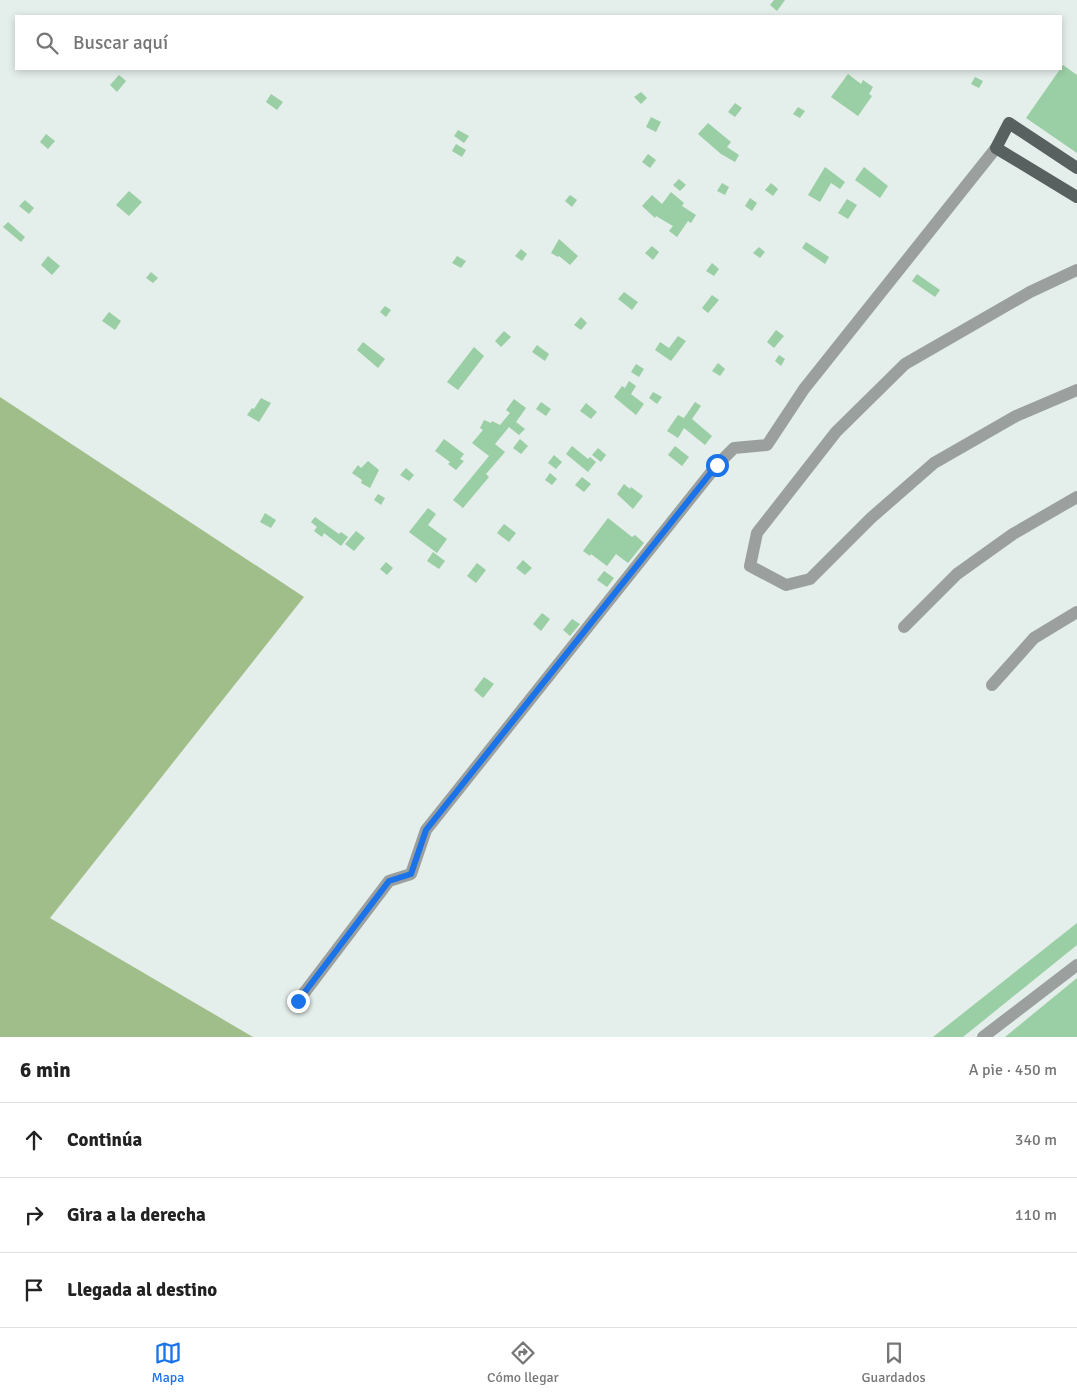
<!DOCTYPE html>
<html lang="es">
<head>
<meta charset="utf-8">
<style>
  :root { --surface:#fff; --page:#f2f2f2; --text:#222; --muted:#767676; --line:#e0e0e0; --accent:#1a73e8 }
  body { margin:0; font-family:Signika,sans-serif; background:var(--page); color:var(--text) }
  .stop { position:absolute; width:15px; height:15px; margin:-11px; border:4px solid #1a73e8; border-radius:50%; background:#fff }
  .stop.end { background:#1a73e8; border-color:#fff; box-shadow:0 1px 5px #0008 }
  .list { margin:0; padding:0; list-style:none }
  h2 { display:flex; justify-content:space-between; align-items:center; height:65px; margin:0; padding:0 20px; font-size:21px }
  h2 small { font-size:16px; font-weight:400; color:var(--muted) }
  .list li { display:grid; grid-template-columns:32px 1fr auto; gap:15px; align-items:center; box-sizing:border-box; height:75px; padding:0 20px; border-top:1px solid var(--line) }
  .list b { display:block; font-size:19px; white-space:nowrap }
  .list em { font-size:16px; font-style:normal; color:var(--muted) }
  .icon { flex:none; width:28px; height:28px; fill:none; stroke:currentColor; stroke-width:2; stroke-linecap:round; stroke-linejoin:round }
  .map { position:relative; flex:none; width:1077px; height:1037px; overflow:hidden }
  .search { position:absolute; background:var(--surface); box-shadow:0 2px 8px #0003; left:15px; right:15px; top:15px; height:55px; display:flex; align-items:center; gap:12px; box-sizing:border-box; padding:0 18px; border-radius:0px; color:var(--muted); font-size:19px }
  .sheet { height:290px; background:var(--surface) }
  nav { display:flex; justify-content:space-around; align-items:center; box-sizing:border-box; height:70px; border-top:1px solid var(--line); background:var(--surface); font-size:14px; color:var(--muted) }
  nav a { display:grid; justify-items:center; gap:2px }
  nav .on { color:var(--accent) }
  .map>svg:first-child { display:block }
  .forest { fill:#a0be89 }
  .building { fill:#9acea4 }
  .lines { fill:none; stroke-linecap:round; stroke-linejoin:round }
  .minor { stroke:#9ba09f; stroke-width:12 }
  .major { stroke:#596160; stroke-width:12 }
  .route { stroke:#1a73e8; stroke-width:6 }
</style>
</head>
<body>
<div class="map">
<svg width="1077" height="1037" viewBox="0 0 1077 1037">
  <rect width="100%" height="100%" fill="#e4eeea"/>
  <polygon class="forest" points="0,397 304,597 50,918 253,1037 0,1037"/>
  <g class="building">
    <polygon points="774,0 785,0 777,11 770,5"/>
    <polygon points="1063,65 1077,75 1077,153 1026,118"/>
    <polygon points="848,74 861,84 863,80 873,87 869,94 872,96 858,116 831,97"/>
    <polygon points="119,75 126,81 117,92 110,85"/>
    <polygon points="975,77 983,81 979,88 971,84"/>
    <polygon points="641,92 647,98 641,104 634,97"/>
    <polygon points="271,94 283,102 277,110 266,102"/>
    <polygon points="735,103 742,108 735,117 728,112"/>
    <polygon points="798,107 805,111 800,118 793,114"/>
    <polygon points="651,117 661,122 656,132 646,127"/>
    <polygon points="708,123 731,142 727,147 739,155 735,162 721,154 698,134"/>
    <polygon points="458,130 469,136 464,143 454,136"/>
    <polygon points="46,134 55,141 48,149 40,142"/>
    <polygon points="456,144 466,150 462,157 452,151"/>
    <polygon points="648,154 656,160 650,168 642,162"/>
    <polygon points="825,167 845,182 840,189 831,183 820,202 808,195"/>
    <polygon points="864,167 888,186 880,198 855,180"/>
    <polygon points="679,179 686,185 680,191 673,185"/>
    <polygon points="722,183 729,187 725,195 717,191"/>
    <polygon points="771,183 778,189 773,196 765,190"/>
    <polygon points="129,191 142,202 129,216 116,205"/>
    <polygon points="671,192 684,203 682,206 696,215 691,223 688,221 677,237 669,231 673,226 656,216 655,218 642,206 652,195 662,204"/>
    <polygon points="570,195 577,200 572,207 565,201"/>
    <polygon points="750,198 757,203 752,211 745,206"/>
    <polygon points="847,199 857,205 848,219 838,213"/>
    <polygon points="25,200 34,208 29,214 19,206"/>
    <polygon points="8,222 25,237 21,242 3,227"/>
    <polygon points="559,239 578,256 570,265 559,256 558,257 551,253"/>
    <polygon points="806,242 829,257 825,264 802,248"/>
    <polygon points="652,246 659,252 653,260 645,253"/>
    <polygon points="759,247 765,252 760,258 753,253"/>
    <polygon points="521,249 527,254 522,261 515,256"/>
    <polygon points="48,256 60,266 52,275 41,265"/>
    <polygon points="457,256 466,261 461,268 452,263"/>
    <polygon points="712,263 719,269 714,276 706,271"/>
    <polygon points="151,272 158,278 153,283 146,278"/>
    <polygon points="917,274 940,290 935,297 912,281"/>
    <polygon points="624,292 638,302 632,310 618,299"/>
    <polygon points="712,295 719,300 708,313 702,308"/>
    <polygon points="385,306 391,310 386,317 380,312"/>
    <polygon points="109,312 121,321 115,330 102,321"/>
    <polygon points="581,317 587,323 581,330 574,325"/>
    <polygon points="776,330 784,336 774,348 767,342"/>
    <polygon points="504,331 511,337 501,347 495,341"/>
    <polygon points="678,336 686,341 671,361 655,350 660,342 669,348"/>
    <polygon points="363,342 385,359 378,368 357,350"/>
    <polygon points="537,345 549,354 545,361 532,352"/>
    <polygon points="474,347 484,356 458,390 447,382"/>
    <polygon points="779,355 785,359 781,366 775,361"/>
    <polygon points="718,363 725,369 720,376 712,371"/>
    <polygon points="636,364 644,369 639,377 631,372"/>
    <polygon points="629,381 636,386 631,394 644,404 636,415 614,397 622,386 625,388"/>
    <polygon points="653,392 662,397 657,404 649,398"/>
    <polygon points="261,398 271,403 259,422 247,415 252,408 254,409"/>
    <polygon points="514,399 526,408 516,422 525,429 519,435 509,427 495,444 505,452 486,474 489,477 463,508 453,500 489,456 472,443 483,430 480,428 484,420 491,423 492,421 500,425 510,413 506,410"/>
    <polygon points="541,402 551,409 546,416 536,409"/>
    <polygon points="695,402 701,406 692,419 712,436 705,445 684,428 678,438 667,431 678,415 684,418"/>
    <polygon points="586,403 597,412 591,419 580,411"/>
    <polygon points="444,439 464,454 460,459 464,461 456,470 448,464 450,462 435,451"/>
    <polygon points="520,439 528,446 521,454 513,448"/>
    <polygon points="572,446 588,459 590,457 596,462 588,472 566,454"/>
    <polygon points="675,446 689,457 682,466 668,455"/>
    <polygon points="598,448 606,455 601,462 592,455"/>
    <polygon points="554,455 562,462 556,469 548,463"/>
    <polygon points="368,461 379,470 370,488 361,483 362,480 352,473 358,465 361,468"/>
    <polygon points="406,468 414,475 409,481 400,475"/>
    <polygon points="550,473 557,479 552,485 545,480"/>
    <polygon points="582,477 591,484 584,492 575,485"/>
    <polygon points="624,484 630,489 631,487 643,496 633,509 617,494"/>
    <polygon points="378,494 385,498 381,505 374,500"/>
    <polygon points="428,508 436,514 428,525 447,539 437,553 409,532"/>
    <polygon points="265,513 276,520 271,528 260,522"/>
    <polygon points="315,517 339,534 341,532 348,537 341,546 324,533 322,537 314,531 317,527 311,522"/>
    <polygon points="608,518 632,537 635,535 644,543 628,563 616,554 607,566 591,554 590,556 583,551"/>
    <polygon points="504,524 516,533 509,542 497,533"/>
    <polygon points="356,531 365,538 354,551 345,544"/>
    <polygon points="433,552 445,561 439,569 427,561"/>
    <polygon points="523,560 532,568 525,575 516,568"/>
    <polygon points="386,562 393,568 387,575 380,569"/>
    <polygon points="477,563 486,570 476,583 467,576"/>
    <polygon points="604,571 614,578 607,587 597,580"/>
    <polygon points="542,613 550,619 541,631 533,624"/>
    <polygon points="572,619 580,624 570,636 563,630"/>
    <polygon points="484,677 494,684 483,698 474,690"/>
    <polygon points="1077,923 1077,945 963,1037 933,1037"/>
    <polygon points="1077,978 1077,1037 1005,1037"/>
  </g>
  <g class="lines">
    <g class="minor">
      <polyline points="1077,270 1030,292 905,364 836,432 757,533 750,566 786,585 810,579 871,518 934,463 1016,416 1077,390"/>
      <polyline points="904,627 957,574 1013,534 1077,497"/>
      <polyline points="992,685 1034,638 1077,612"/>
      <polyline points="298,1001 389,881 411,874 426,830 717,465 734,448 767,445 804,389 996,148"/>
      <polyline points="983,1037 1077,965"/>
    </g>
    <polyline class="major" points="1077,168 1009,123 996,148 1077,197"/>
  </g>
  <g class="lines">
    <polyline class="route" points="298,1001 389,881 411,874 426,830 717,465"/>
  </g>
</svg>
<div class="stop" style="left:717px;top:465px"></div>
<div class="stop end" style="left:298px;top:1001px"></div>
<div class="search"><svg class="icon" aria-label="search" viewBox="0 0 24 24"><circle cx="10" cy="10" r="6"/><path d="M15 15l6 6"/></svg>Buscar aquí</div>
</div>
<section class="sheet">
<h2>6 min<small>A pie · 450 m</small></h2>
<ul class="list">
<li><svg class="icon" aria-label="ahead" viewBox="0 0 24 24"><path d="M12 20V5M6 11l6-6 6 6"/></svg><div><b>Continúa</b></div><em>340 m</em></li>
<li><svg class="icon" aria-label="right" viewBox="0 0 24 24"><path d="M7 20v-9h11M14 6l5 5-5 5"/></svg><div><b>Gira a la derecha</b></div><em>110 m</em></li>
<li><svg class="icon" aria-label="arrive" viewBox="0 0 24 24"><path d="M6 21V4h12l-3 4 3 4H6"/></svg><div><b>Llegada al destino</b></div></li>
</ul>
</section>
<nav>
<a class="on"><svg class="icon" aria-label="map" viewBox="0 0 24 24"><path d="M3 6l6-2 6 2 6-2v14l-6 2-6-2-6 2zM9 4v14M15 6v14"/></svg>Mapa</a>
<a><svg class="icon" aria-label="directions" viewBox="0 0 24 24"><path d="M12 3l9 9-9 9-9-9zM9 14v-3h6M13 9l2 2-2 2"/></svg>Cómo llegar</a>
<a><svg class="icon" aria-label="saved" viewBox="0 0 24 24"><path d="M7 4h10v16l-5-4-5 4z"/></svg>Guardados</a>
</nav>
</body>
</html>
